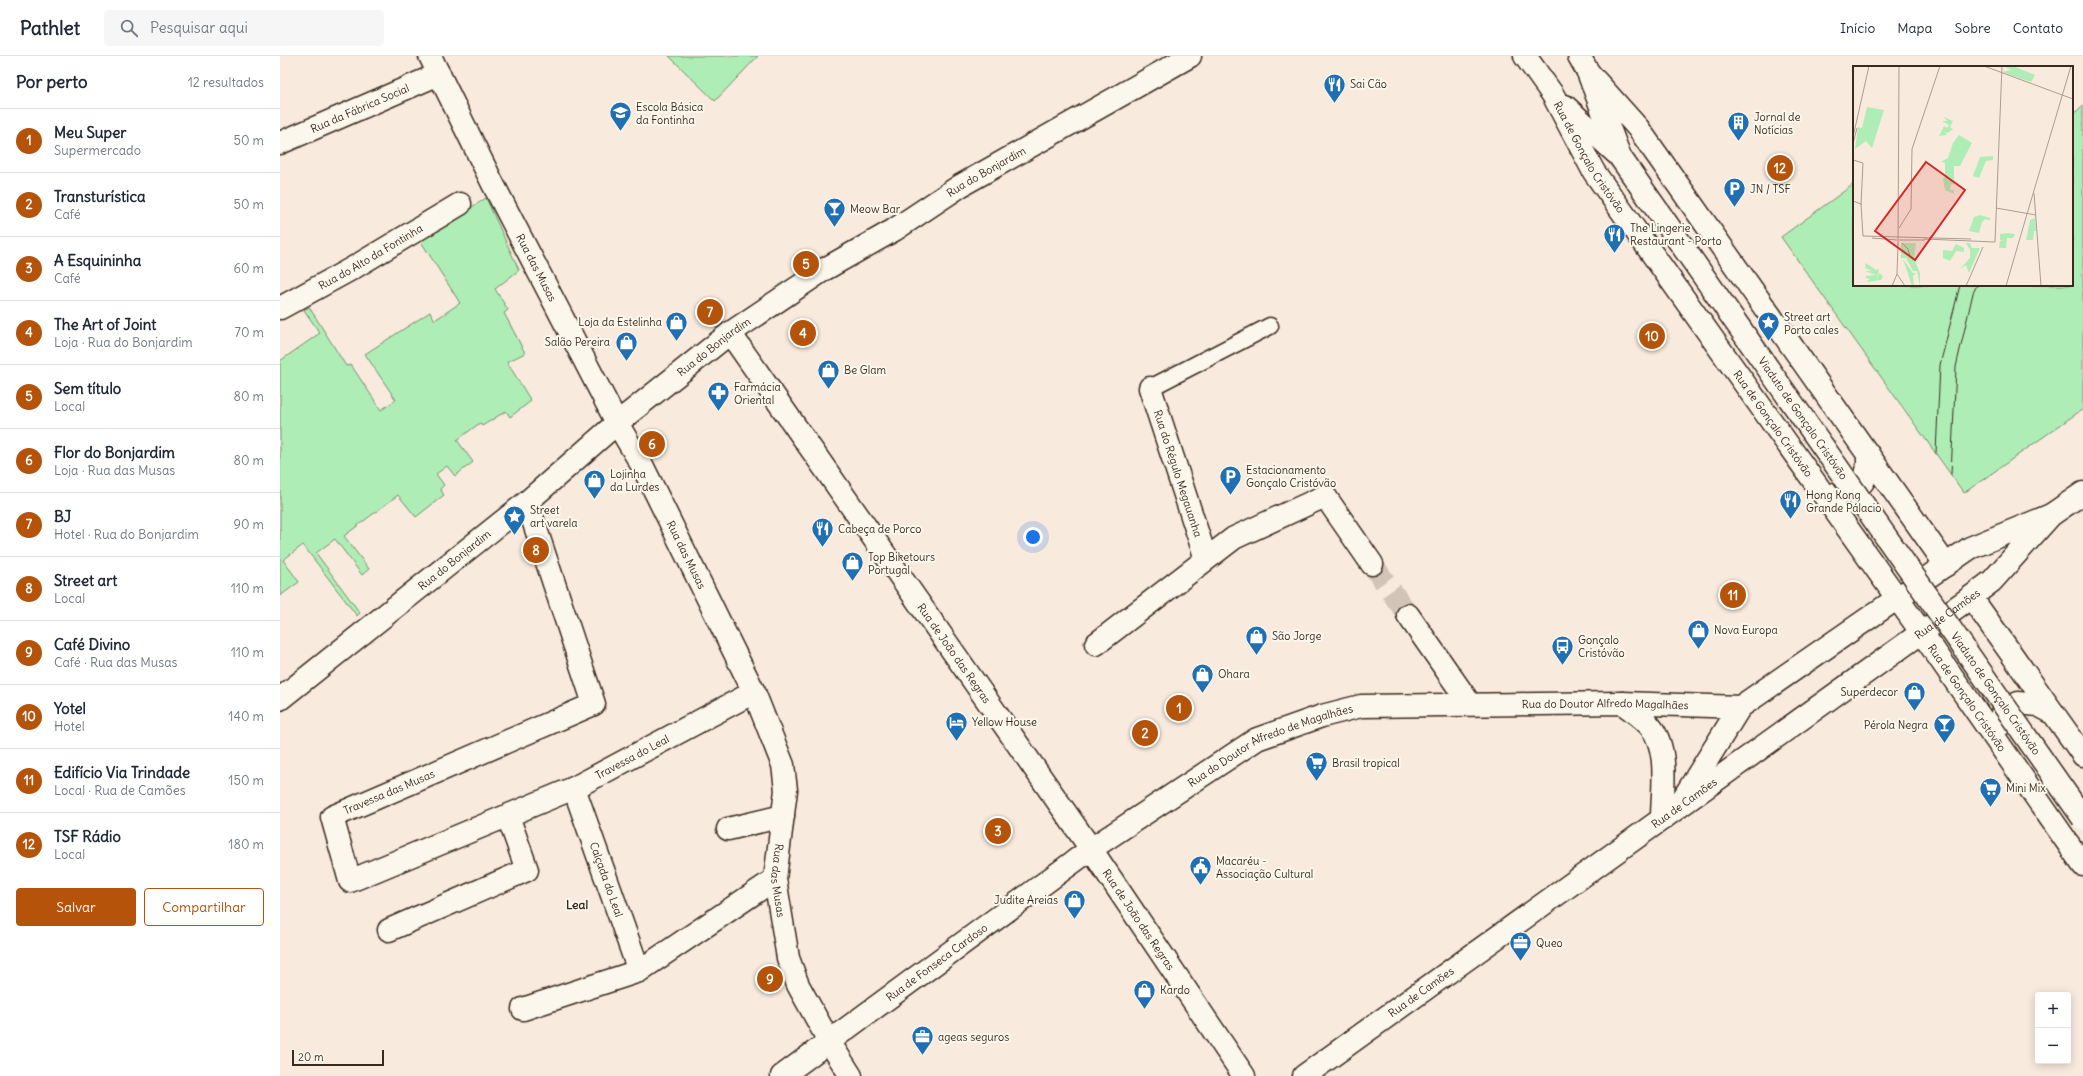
<!DOCTYPE html>
<html lang="pt">
<head>
<meta charset="utf-8">
<style>
  :root { --surface:#fff; --page:#f6f6f7; --text:#1f2937; --muted:#747a83; --line:#e0e1e3; --accent:#b45309 }
  body { margin:0; font-family:Delius,sans-serif; background:var(--page); color:var(--text) }
  .controls { position:absolute; right:12px; bottom:12px; display:grid; overflow:hidden; border-radius:4px; box-shadow:0 2px 10px #0003 }
  .controls button { width:36px; height:36px; display:grid; place-items:center; padding:0; border:0; border-bottom:1px solid var(--line); background:var(--surface); color:var(--text); font:20px sans-serif }
  .scale { position:absolute; left:12px; bottom:10px; width:92px; box-sizing:border-box; padding-left:4px; border:2px solid #3b2a1e; border-top:0; font-size:11px; line-height:14px; white-space:nowrap; color:#3b2a1e; -webkit-text-stroke:3px #fbf7ec; paint-order:stroke }
  .you { position:absolute; left:753px; top:481px; width:14px; height:14px; margin:-10px; border:3px solid #fff; border-radius:50%; background:#1a73e8; box-shadow:0 0 0 6px #1a73e833 }
  .badge { display:grid; place-items:center; width:26px; height:26px; border-radius:50%; background:var(--accent); color:#fff; font-size:13px; font-weight:700 }
  .pin { position:absolute; translate:-50% -50%; border:2px solid #fff; box-shadow:0 1px 4px #0006 }
  .list { margin:0; padding:0; list-style:none }
  h2 { display:flex; justify-content:space-between; align-items:center; height:52px; margin:0; padding:0 16px; font-size:17px }
  h2 small { font-size:13px; font-weight:400; color:var(--muted) }
  .list li { display:grid; grid-template-columns:26px 1fr auto; gap:12px; align-items:center; box-sizing:border-box; height:64px; padding:0 16px; border-top:1px solid var(--line) }
  .list b { display:block; font-size:15px; white-space:nowrap }
  .list p { margin:0; font-size:13px; white-space:nowrap; color:var(--muted) }
  .list em { font-size:13px; font-style:normal; color:var(--muted) }
  .actions { display:flex; gap:8px; padding:12px 16px }
  .actions a { flex:1; padding:9px 0; border:1px solid var(--accent); border-radius:4px; text-align:center; font-size:14px; color:var(--accent) }
  .actions .main { background:var(--accent); color:#fff }
  .icon { flex:none; width:22px; height:22px; fill:none; stroke:currentColor; stroke-width:2; stroke-linecap:round; stroke-linejoin:round }
  .map { position:relative; flex:none; width:1803px; height:1020px; overflow:hidden }
  header { display:flex; align-items:center; gap:24px; box-sizing:border-box; height:56px; padding:0 20px; background:var(--surface); border-bottom:1px solid var(--line) }
  header strong { font-size:19px }
  nav { display:flex; gap:22px; margin-inline-start:auto; font-size:14px }
  .search { width:280px; height:36px; background:var(--page); display:flex; align-items:center; gap:10px; box-sizing:border-box; padding:0 14px; border-radius:4px; color:var(--muted); font-size:15px }
  main { display:flex }
  aside { flex:1; background:var(--surface) }
  .map>svg:first-child { display:block }
  .green { fill:#aeeeb6; stroke:#748c6a }
  .lines { fill:none; stroke-linecap:round; stroke-linejoin:round }
  .street-tunnel { stroke:#d2c4b7; stroke-width:22; stroke-dasharray:22 11; stroke-linecap:butt }
  .lane-casing { stroke:#3b2a1e; stroke-width:19 }
  .street-casing { stroke:#3b2a1e; stroke-width:25 }
  .secondary-casing { stroke:#3b2a1e; stroke-width:25 }
  .lane { stroke:#fbf7ec; stroke-width:16 }
  .street { stroke:#fbf7ec; stroke-width:22 }
  .secondary { stroke:#fbf7ec; stroke-width:22 }
  .tram { stroke:#3b2a1e; stroke-width:1 }
  .secondary-bridge-casing { stroke:#3b2a1e; stroke-width:25; stroke-linecap:butt }
  .secondary-bridge { stroke:#fbf7ec; stroke-width:22 }
  .labels { text-anchor:middle; dominant-baseline:central; stroke-width:4; stroke-linejoin:round; paint-order:stroke }
  .poi-label { font-size:11px; fill:#3b2a1e; stroke:#fbf7ec; text-anchor:start }
  .street-label { font-size:11px; fill:#3b2a1e; stroke:#fbf7ec }
  .neighbourhood-label { font-size:12px; font-weight:bold; fill:#3b2a1e; stroke:#fbf7ec }
  .inset-road { fill:none; stroke:#ac9d91; stroke-width:1 }
  .view { fill:#d62828; fill-opacity:0.15; stroke:#d62828; stroke-width:2 }
  .inset-edge { fill:none; stroke:#3b2a1e; stroke-width:2 }
</style>
</head>
<body>
<header>
<strong>Pathlet</strong>
<div class="search"><svg class="icon" aria-label="search" viewBox="0 0 24 24"><circle cx="10" cy="10" r="6"/><path d="M15 15l6 6"/></svg>Pesquisar aqui</div>
<nav><a>Início</a><a>Mapa</a><a>Sobre</a><a>Contato</a></nav>
</header>
<main>
<aside>
<h2>Por perto<small>12 resultados</small></h2>
<ul class="list">
<li><span class="badge">1</span><div><b>Meu Super</b><p>Supermercado</p></div><em>50 m</em></li>
<li><span class="badge">2</span><div><b>Transturística</b><p>Café</p></div><em>50 m</em></li>
<li><span class="badge">3</span><div><b>A Esquininha</b><p>Café</p></div><em>60 m</em></li>
<li><span class="badge">4</span><div><b>The Art of Joint</b><p>Loja · Rua do Bonjardim</p></div><em>70 m</em></li>
<li><span class="badge">5</span><div><b>Sem título</b><p>Local</p></div><em>80 m</em></li>
<li><span class="badge">6</span><div><b>Flor do Bonjardim</b><p>Loja · Rua das Musas</p></div><em>80 m</em></li>
<li><span class="badge">7</span><div><b>BJ</b><p>Hotel · Rua do Bonjardim</p></div><em>90 m</em></li>
<li><span class="badge">8</span><div><b>Street art</b><p>Local</p></div><em>110 m</em></li>
<li><span class="badge">9</span><div><b>Café Divino</b><p>Café · Rua das Musas</p></div><em>110 m</em></li>
<li><span class="badge">10</span><div><b>Yotel</b><p>Hotel</p></div><em>140 m</em></li>
<li><span class="badge">11</span><div><b>Edifício Via Trindade</b><p>Local · Rua de Camões</p></div><em>150 m</em></li>
<li><span class="badge">12</span><div><b>TSF Rádio</b><p>Local</p></div><em>180 m</em></li>
</ul>
<div class="actions"><a class="main">Salvar</a><a>Compartilhar</a></div>
</aside>
<div class="map">
<svg width="1803" height="1020" viewBox="0 0 1803 1020">
  <rect width="100%" height="100%" fill="#f8eadd"/>
  <filter id="ink" filterUnits="userSpaceOnUse"><feTurbulence type="fractalNoise" baseFrequency=".025" numOctaves="2"/><feDisplacementMap in="SourceGraphic" scale="8" xChannelSelector="R" yChannelSelector="G"/><feConvolveMatrix kernelMatrix="1 2 1 2 8 2 1 2 1" color-interpolation-filters="sRGB"/></filter>
  <g filter="url(#ink)">
    <g class="green">
      <polygon points="389,0 478,0 435,45"/>
      <polygon points="1803,49 1803,353 1684,437 1501,181 1574,128 1574,229 1792,229 1792,60"/>
      <polygon points="206,142 239,214 215,233 228,254 224,257 245,297 227,306 251,345 230,361 226,355 202,370 200,367 177,384 193,406 175,420 167,410 156,418 164,429 160,433 164,439 136,461 118,439 64,480 89,513 82,519 55,483 36,497 80,557 77,560 23,489 3,504 19,526 0,540 0,305 40,277 24,254 29,251 66,310 71,309 101,354 116,344 85,298 150,256 155,264 180,247 140,184"/>
    </g>
    <g class="lines">
      <polyline class="street-tunnel" points="1092,508 1128,559"/>
      <defs>
        <polyline id="lane" points="870,332 990,270"/>
        <g id="street">
          <path id="s1" d="M 150,0 L 213,128 L 337,367 L 363,411 L 474,636 L 503,709 L 506,734 L 495,823 L 508,902 L 518,929 L 550,987 L 571,1020"/>
          <path id="s2" d="M 0,87 L 159,18"/>
          <path id="s3" d="M 0,252 L 73,212 L 180,148"/>
          <path id="s4" d="M 450,277 L 811,793 L 964,1020"/>
          <path id="s5" d="M 870,332 L 926,503"/>
          <path id="s6" d="M 247,446 L 314,648 L 52,761 L 70,825 L 294,732 L 474,636"/>
          <polyline points="1128,559 1190,648"/>
          <polyline points="816,588 954,482 1045,440 1092,508"/>
          <path id="s7" d="M 0,643 L 247,446 L 337,367 L 450,277 L 545,213 L 614,174 L 680,130 L 910,0"/>
          <path id="s8" d="M 294,732 L 359,915"/>
          <polyline points="448,773 503,760"/>
          <polyline points="109,874 247,814 228,760"/>
          <polyline points="243,953 359,915 495,823"/>
        </g>
        <g id="secondary">
          <path id="s9" d="M 1245,0 L 1273,39 L 1314,116 L 1642,577 L 1803,809"/>
          <polyline points="1299,0 1308,16 1340,101"/>
          <polyline points="1308,16 1358,72 1666,509"/>
          <polyline points="1285,50 1336,97"/>
          <path d="M 1555,438 C 1582,436 1589,424 1588,398"/>
          <polyline points="1691,541 1803,699"/>
          <path d="M 1342,647 C 1352,654 1362,661 1370,670 C 1390,693 1382,735 1382,763"/>
          <polyline points="1720,669 1722,657 1738,647 1758,649 1773,657"/>
          <polyline points="1404,741 1460,651 1690,492 1771,459 1803,437"/>
          <path id="s10" d="M 502,1020 L 811,793 L 977,683 L 1042,660 L 1081,650 L 1342,647 L 1460,651"/>
          <path id="s11" d="M 1024,1020 L 1691,541 L 1712,525 L 1771,459"/>
        </g>
      </defs>
      <use href="#lane" class="lane-casing"/>
      <use href="#street" class="street-casing"/>
      <use href="#secondary" class="secondary-casing"/>
      <use href="#lane" class="lane"/>
      <use href="#street" class="street"/>
      <use href="#secondary" class="secondary"/>
      <g class="tram">
        <polyline points="1656,397 1660,309 1680,229"/>
        <polyline points="1671,418 1676,311 1693,237 1697,229"/>
      </g>
      <defs>
        <g id="secondary-bridge">
          <path id="s12" d="M 1340,101 L 1803,762"/>
        </g>
      </defs>
      <use href="#secondary-bridge" class="secondary-bridge-casing"/>
      <use href="#secondary-bridge" class="secondary-bridge"/>
    </g>
  </g>
  <defs>
    <symbol id="restaurant-pin" viewBox="-11 -11 22 30"><path d="M0 17L-7.5 6A9.5 9.5 0 1 1 7.5 6Z" fill="#1f6fb2" stroke="#fbf7ec"/><path d="M-5-6h1v4h1v-4h1v4h1v-4h1v5L-1.5 .5V6h-2V.5L-5-1ZM5-6V6H3V1.5H1.5Q1.5-4 5-6Z" fill="#fff"/></symbol>
    <symbol id="school-pin" viewBox="-11 -11 22 30"><path d="M0 17L-7.5 6A9.5 9.5 0 1 1 7.5 6Z" fill="#1f6fb2" stroke="#fbf7ec"/><path d="M0-5L7-2L0 1L-7-2ZM-4 1L0 2.5L4 1V4Q0 6-4 4Z" fill="#fff"/></symbol>
    <symbol id="building-pin" viewBox="-11 -11 22 30"><path d="M0 17L-7.5 6A9.5 9.5 0 1 1 7.5 6Z" fill="#1f6fb2" stroke="#fbf7ec"/><path d="M-4-6H4V6H1V3H-1V6H-4ZM-2.5-4.3h1.7v1.8h-1.7ZM.8-4.3h1.7v1.8H.8ZM-2.5-1h1.7V.8h-1.7ZM.8-1h1.7V.8H.8Z" fill="#fff"/></symbol>
    <symbol id="parking-pin" viewBox="-11 -11 22 30"><path d="M0 17L-7.5 6A9.5 9.5 0 1 1 7.5 6Z" fill="#1f6fb2" stroke="#fbf7ec"/><path d="M-3.5-5.5H1a3.5 3.5 0 0 1 0 7H-1V5.5H-3.5ZM-1-3.4V-.6H.8a1.4 1.4 0 0 0 0-2.8Z" fill="#fff"/></symbol>
    <symbol id="bar-pin" viewBox="-11 -11 22 30"><path d="M0 17L-7.5 6A9.5 9.5 0 1 1 7.5 6Z" fill="#1f6fb2" stroke="#fbf7ec"/><path d="M-6-5H6L.8 .8V4.5H3.5V6h-7V4.5H-.8V.8Z" fill="#fff"/></symbol>
    <symbol id="shop-pin" viewBox="-11 -11 22 30"><path d="M0 17L-7.5 6A9.5 9.5 0 1 1 7.5 6Z" fill="#1f6fb2" stroke="#fbf7ec"/><path d="M-5-2.5h2.3a2.7 3.5 0 0 1 5.4 0H5L5.5 6h-11ZM-1.5-2.5h3a1.5 2.3 0 0 0-3 0Z" fill="#fff"/></symbol>
    <symbol id="sight-pin" viewBox="-11 -11 22 30"><path d="M0 17L-7.5 6A9.5 9.5 0 1 1 7.5 6Z" fill="#1f6fb2" stroke="#fbf7ec"/><path d="M0-6L1.8-2.2L6-1.7L2.9 1.2L3.7 5.4L0 3.3L-3.7 5.4L-2.9 1.2L-6-1.7L-1.8-2.2Z" fill="#fff"/></symbol>
    <symbol id="pharmacy-pin" viewBox="-11 -11 22 30"><path d="M0 17L-7.5 6A9.5 9.5 0 1 1 7.5 6Z" fill="#1f6fb2" stroke="#fbf7ec"/><path d="M-2-6h4v4h4v4h-4v4h-4v-4h-4v-4h4Z" fill="#fff"/></symbol>
    <symbol id="bus-pin" viewBox="-11 -11 22 30"><path d="M0 17L-7.5 6A9.5 9.5 0 1 1 7.5 6Z" fill="#1f6fb2" stroke="#fbf7ec"/><path d="M-5-6H5V4H4V6H2V4H-2V6H-4V4H-5ZM-3.5-4V0h7V-4ZM-3.5 1.2v1.5H-2V1.2ZM2 1.2v1.5H3.5V1.2Z" fill="#fff"/></symbol>
    <symbol id="hotel-pin" viewBox="-11 -11 22 30"><path d="M0 17L-7.5 6A9.5 9.5 0 1 1 7.5 6Z" fill="#1f6fb2" stroke="#fbf7ec"/><path d="M-6-4.5h1.5V1H6V5H4.5V3h-9V5H-6ZM-4 0a1.8 1.8 0 1 1 3.6 0ZM.5 0V-2.5h3Q6-2.5 6 0Z" fill="#fff"/></symbol>
    <symbol id="supermarket-pin" viewBox="-11 -11 22 30"><path d="M0 17L-7.5 6A9.5 9.5 0 1 1 7.5 6Z" fill="#1f6fb2" stroke="#fbf7ec"/><path d="M-6-5.5h2.5l.6 2H6L4.5 2H-2.5L-4.4-4H-6ZM-1.5 3.2a1.3 1.3 0 1 0 .1 0ZM3 3.2a1.3 1.3 0 1 0 .1 0Z" fill="#fff"/></symbol>
    <symbol id="civic-pin" viewBox="-11 -11 22 30"><path d="M0 17L-7.5 6A9.5 9.5 0 1 1 7.5 6Z" fill="#1f6fb2" stroke="#fbf7ec"/><path d="M-.6-6.5H3V-4.5H.6V-3L4-1V1h2V6H-6V1h2V-1L-.6-3ZM-1.2 2.5V6h2.4V2.5Z" fill="#fff"/></symbol>
    <symbol id="office-pin" viewBox="-11 -11 22 30"><path d="M0 17L-7.5 6A9.5 9.5 0 1 1 7.5 6Z" fill="#1f6fb2" stroke="#fbf7ec"/><path d="M-6-3h4V-5.5h4V-3h4V5H-6ZM-1-4.5V-3h2v-1.5ZM-6 0V1H6V0Z" fill="#fff"/></symbol>
  </defs>
  <g fill-rule="evenodd">
    <use href="#restaurant-pin" x="1042" y="16" width="25" height="34"/>
    <use href="#school-pin" x="328" y="44" width="25" height="34"/>
    <use href="#building-pin" x="1446" y="54" width="25" height="34"/>
    <use href="#parking-pin" x="1442" y="120" width="25" height="34"/>
    <use href="#bar-pin" x="542" y="140" width="25" height="34"/>
    <use href="#restaurant-pin" x="1322" y="166" width="25" height="34"/>
    <use href="#shop-pin" x="384" y="254" width="25" height="34"/>
    <use href="#sight-pin" x="1476" y="254" width="25" height="34"/>
    <use href="#shop-pin" x="334" y="274" width="25" height="34"/>
    <use href="#shop-pin" x="536" y="302" width="25" height="34"/>
    <use href="#pharmacy-pin" x="426" y="324" width="25" height="34"/>
    <use href="#parking-pin" x="938" y="408" width="25" height="34"/>
    <use href="#shop-pin" x="302" y="412" width="25" height="34"/>
    <use href="#restaurant-pin" x="1498" y="432" width="25" height="34"/>
    <use href="#sight-pin" x="222" y="448" width="25" height="34"/>
    <use href="#restaurant-pin" x="530" y="460" width="25" height="34"/>
    <use href="#shop-pin" x="560" y="494" width="25" height="34"/>
    <use href="#shop-pin" x="1406" y="562" width="25" height="34"/>
    <use href="#shop-pin" x="964" y="568" width="25" height="34"/>
    <use href="#bus-pin" x="1270" y="578" width="25" height="34"/>
    <use href="#shop-pin" x="910" y="606" width="25" height="34"/>
    <use href="#shop-pin" x="1622" y="624" width="25" height="34"/>
    <use href="#hotel-pin" x="664" y="654" width="25" height="34"/>
    <use href="#bar-pin" x="1652" y="656" width="25" height="34"/>
    <use href="#supermarket-pin" x="1024" y="694" width="25" height="34"/>
    <use href="#supermarket-pin" x="1698" y="720" width="25" height="34"/>
    <use href="#civic-pin" x="908" y="798" width="25" height="34"/>
    <use href="#shop-pin" x="782" y="832" width="25" height="34"/>
    <use href="#office-pin" x="1228" y="874" width="25" height="34"/>
    <use href="#shop-pin" x="852" y="922" width="25" height="34"/>
    <use href="#office-pin" x="630" y="968" width="25" height="34"/>
  </g>
  <g class="labels">
    <g class="poi-label">
      <text x="1070" y="28">Sai Cão</text>
      <text x="356" y="51">Escola Básica<tspan x="356" dy="13">da Fontinha</tspan></text>
      <text x="1474" y="61">Jornal de<tspan x="1474" dy="13">Notícias</tspan></text>
      <text x="1470" y="133">JN / TSF</text>
      <text x="570" y="153">Meow Bar</text>
      <text x="1350" y="172">The Lingerie<tspan x="1350" dy="13">Restaurant - Porto</tspan></text>
      <text x="1504" y="261">Street art<tspan x="1504" dy="13">Porto cales</tspan></text>
      <text x="382" y="266" text-anchor="end">Loja da Estelinha</text>
      <text x="330" y="286" text-anchor="end">Salão Pereira</text>
      <text x="564" y="314">Be Glam</text>
      <text x="454" y="331">Farmácia<tspan x="454" dy="13">Oriental</tspan></text>
      <text x="966" y="414">Estacionamento<tspan x="966" dy="13">Gonçalo Cristóvão</tspan></text>
      <text x="330" y="418">Lojinha<tspan x="330" dy="13">da Lurdes</tspan></text>
      <text x="1526" y="439">Hong Kong<tspan x="1526" dy="13">Grande Pálacio</tspan></text>
      <text x="250" y="454">Street<tspan x="250" dy="13">art varela</tspan></text>
      <text x="558" y="473">Cabeça de Porco</text>
      <text x="588" y="501">Top Biketours<tspan x="588" dy="13">Portugal</tspan></text>
      <text x="1434" y="574">Nova Europa</text>
      <text x="992" y="580">São Jorge</text>
      <text x="1298" y="584">Gonçalo<tspan x="1298" dy="13">Cristóvão</tspan></text>
      <text x="938" y="618">Ohara</text>
      <text x="1618" y="636" text-anchor="end">Superdecor</text>
      <text x="692" y="666">Yellow House</text>
      <text x="1648" y="669" text-anchor="end">Pérola Negra</text>
      <text x="1052" y="707">Brasil tropical</text>
      <text x="1726" y="732">Mini Mix</text>
      <text x="936" y="805">Macaréu -<tspan x="936" dy="13">Associação Cultural</tspan></text>
      <text x="778" y="844" text-anchor="end">Judite Areias</text>
      <text x="1256" y="887">Queo</text>
      <text x="880" y="934">Kardo</text>
      <text x="658" y="981">ageas seguros</text>
    </g>
    <g class="street-label">
      <text stroke="none"><textPath href="#s2" startOffset="87">Rua da Fábrica Social</textPath></text>
      <text stroke="none"><textPath href="#s9" startOffset="120">Rua de Gonçalo Cristóvão</textPath></text>
      <text stroke="none"><textPath href="#s7" startOffset="883">Rua do Bonjardim</textPath></text>
      <text stroke="none"><textPath href="#s3" startOffset="104">Rua do Alto da Fontinha</textPath></text>
      <text stroke="none"><textPath href="#s1" startOffset="237">Rua das Musas</textPath></text>
      <text stroke="none"><textPath href="#s7" startOffset="559">Rua do Bonjardim</textPath></text>
      <text stroke="none"><textPath href="#s12" startOffset="319">Viaduto de Gonçalo Cristóvão</textPath></text>
      <text stroke="none"><textPath href="#s9" startOffset="444">Rua de Gonçalo Cristóvão</textPath></text>
      <text stroke="none"><textPath href="#s5" startOffset="90">Rua do Régulo Megauanha</textPath></text>
      <text stroke="none"><textPath href="#s1" startOffset="561">Rua das Musas</textPath></text>
      <text stroke="none"><textPath href="#s7" startOffset="223">Rua do Bonjardim</textPath></text>
      <text stroke="none"><textPath href="#s11" startOffset="792">Rua de Camões</textPath></text>
      <text stroke="none"><textPath href="#s4" startOffset="391">Rua de João das Regras</textPath></text>
      <text stroke="none"><textPath href="#s12" startOffset="655">Viaduto de Gonçalo Cristóvão</textPath></text>
      <text stroke="none"><textPath href="#s9" startOffset="780">Rua de Gonçalo Cristóvão</textPath></text>
      <text stroke="none"><textPath href="#s10" startOffset="936">Rua do Doutor Alfredo Magalhães</textPath></text>
      <text stroke="none"><textPath href="#s10" startOffset="592">Rua do Doutor Alfredo de Magalhães</textPath></text>
      <text stroke="none"><textPath href="#s6" startOffset="873">Travessa do Leal</textPath></text>
      <text transform="translate(109 736) rotate(-23)">Travessa das Musas</text>
      <text stroke="none"><textPath href="#s11" startOffset="468">Rua de Camões</textPath></text>
      <text stroke="none"><textPath href="#s8" startOffset="97">Calçada do Leal</textPath></text>
      <text stroke="none"><textPath href="#s1" startOffset="909">Rua das Musas</textPath></text>
      <text stroke="none"><textPath href="#s4" startOffset="715">Rua de João das Regras</textPath></text>
      <text stroke="none"><textPath href="#s10" startOffset="192">Rua de Fonseca Cardoso</textPath></text>
      <text stroke="none"><textPath href="#s11" startOffset="144">Rua de Camões</textPath></text>
    </g>
    <g class="neighbourhood-label">
      <text x="297" y="848">Leal</text>
    </g>
  </g>
  <g transform="translate(1573 10)">
    <rect width="220" height="220" fill="#f8eadd"/>
    <path d="M 151,0 L 160,0 L 182,9 L 178,16 L 149,6 L 158,4 ZM 14,41 L 31,44 L 19,82 L 13,75 L 2,83 L 5,61 L 9,62 ZM 91,51 L 100,55 L 97,61 L 100,63 L 95,67 L 92,66 L 94,69 L 86,70 L 91,60 L 94,62 L 96,59 L 89,55 L 94,55 ZM 106,69 L 119,77 L 107,100 L 101,100 L 101,118 L 95,119 L 98,119 L 97,124 L 101,124 L 101,128 L 92,124 L 90,113 L 92,112 L 88,111 L 92,111 L 92,97 L 88,96 L 95,92 L 100,77 ZM 140,90 L 140,94 L 133,95 L 126,112 L 120,110 L 127,91 ZM 127,149 L 137,152 L 137,154 L 132,153 L 129,156 L 126,167 L 116,165 L 121,151 ZM 182,152 L 183,165 L 178,165 L 181,165 L 180,174 L 173,174 L 177,154 ZM 147,168 L 155,167 L 162,168 L 160,172 L 154,172 L 153,182 L 146,182 L 147,175 L 150,175 L 147,174 ZM 48,177 L 63,177 L 61,193 L 67,207 L 67,220 L 64,205 L 60,205 L 53,192 L 48,192 ZM 113,177 L 117,177 L 119,182 L 127,182 L 116,207 L 113,199 L 107,203 L 117,192 L 117,184 ZM 103,178 L 111,182 L 111,186 L 103,185 L 97,195 L 90,192 L 90,184 L 99,185 ZM 50,193 L 60,207 L 63,207 L 60,210 L 61,220 L 59,220 ZM 13,197 L 23,204 L 26,203 L 24,213 L 26,207 L 30,210 L 28,214 L 13,216 L 17,213 L 13,212 L 13,210 L 23,209 L 12,205 L 19,205 L 12,202 Z" fill="#aeeeb6"/>
    <path class="inset-road" d="M 131,0 L 220,33M 0,71 L 16,0M 0,78 L 4,62M 0,94 L 10,97 L 8,139M 181,127 L 188,220M 0,135 L 8,138 L 10,170 L 118,173M 143,142 L 183,149M 174,148 L 218,0M 46,162 L 58,143 L 59,83 L 87,0M 19,172 L 44,174M 71,173 L 142,176 L 149,0M 46,174 L 72,174M 49,177 L 55,183 L 57,190M 45,179 L 46,0M 44,208 L 52,220M 39,220 L 44,208 L 45,178M 113,220 L 130,181M 153,220 L 174,148"/>
    <path class="view" d="M 73,96 L 112,124 L 62,194 L 22,165 Z"/>
    <rect width="220" height="220" class="inset-edge"/>
  </g>
</svg>
<div class="controls">
<button>+</button>
<button>−</button>
</div>
<div class="scale">20 m</div>
<div class="you"></div>
<div class="pin badge" style="left:899px;top:652px">1</div>
<div class="pin badge" style="left:865px;top:677px">2</div>
<div class="pin badge" style="left:718px;top:775px">3</div>
<div class="pin badge" style="left:523px;top:277px">4</div>
<div class="pin badge" style="left:526px;top:208px">5</div>
<div class="pin badge" style="left:372px;top:388px">6</div>
<div class="pin badge" style="left:430px;top:256px">7</div>
<div class="pin badge" style="left:256px;top:494px">8</div>
<div class="pin badge" style="left:490px;top:923px">9</div>
<div class="pin badge" style="left:1372px;top:280px">10</div>
<div class="pin badge" style="left:1453px;top:539px">11</div>
<div class="pin badge" style="left:1500px;top:112px">12</div>
</div>
</main>
</body>
</html>
